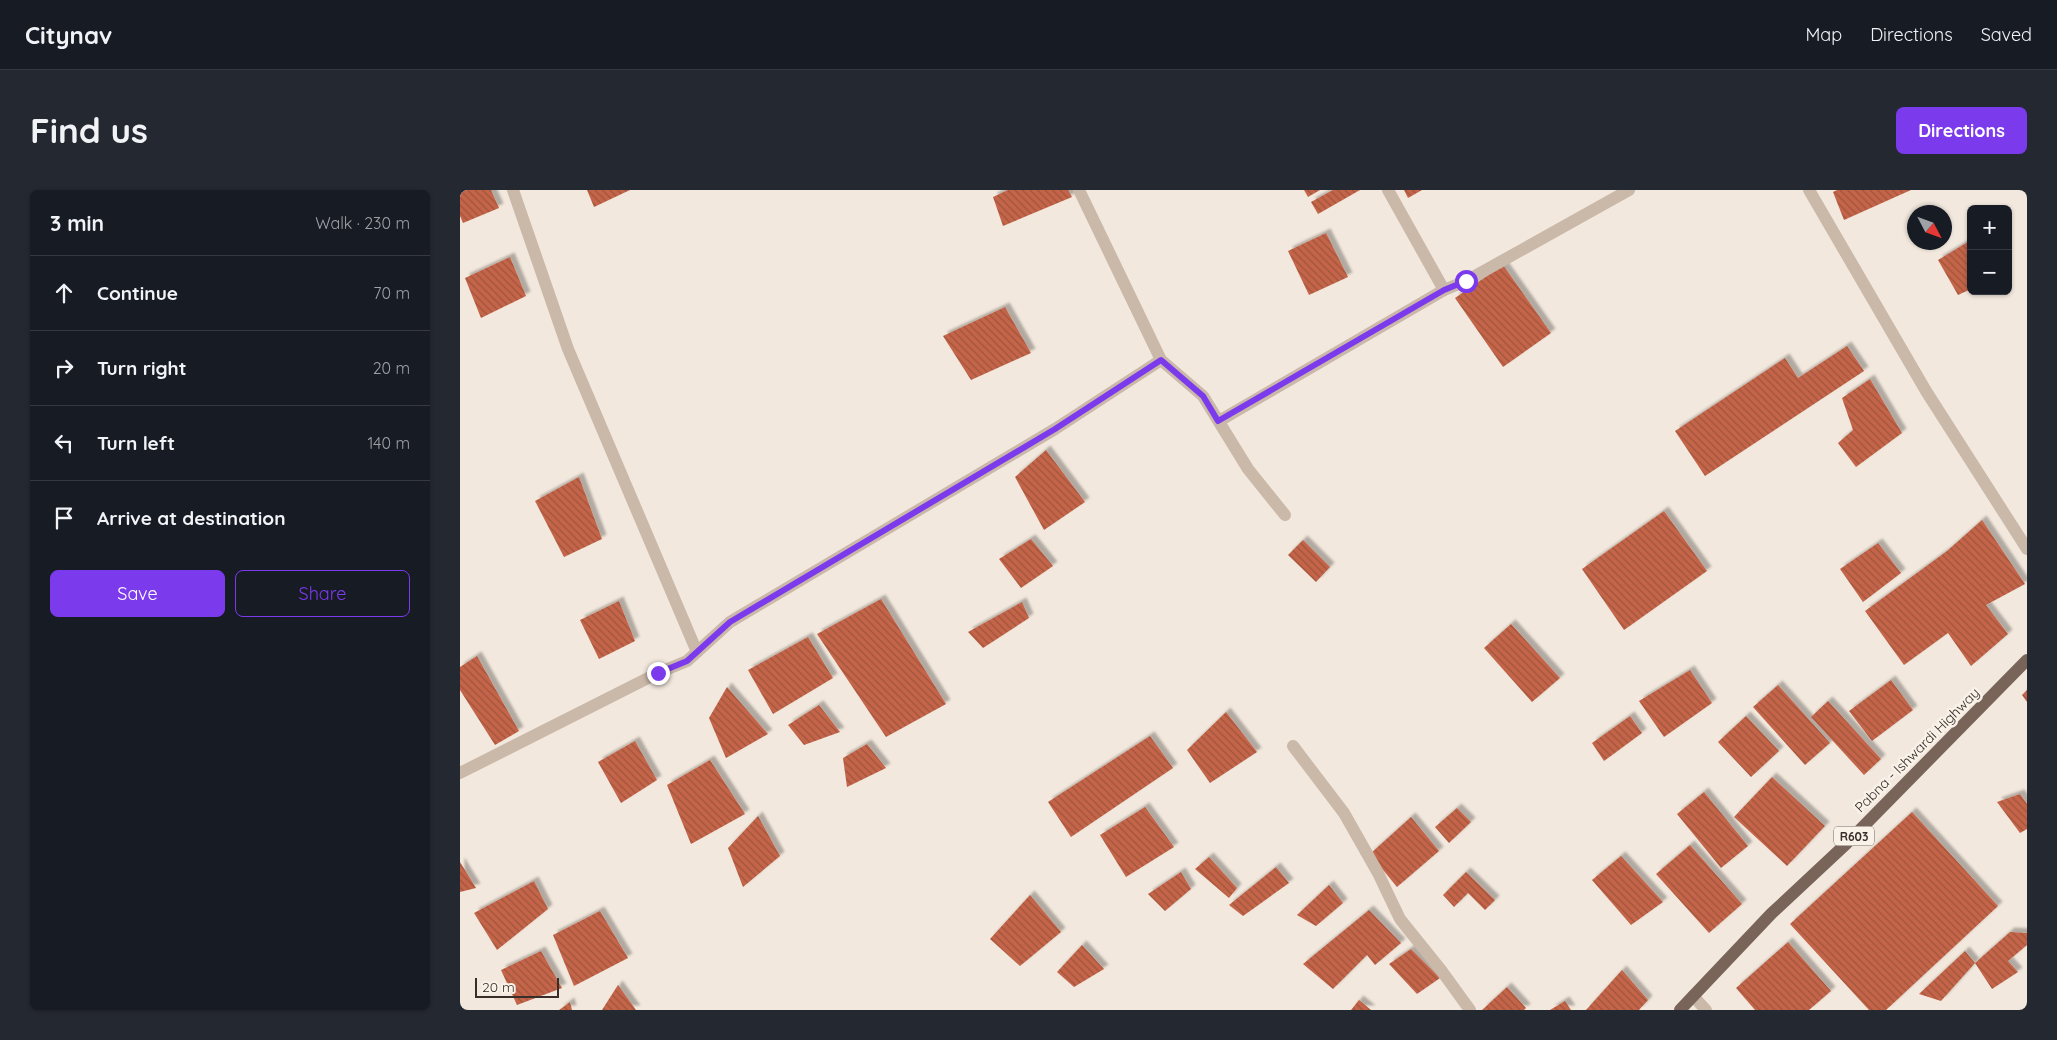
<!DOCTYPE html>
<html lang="en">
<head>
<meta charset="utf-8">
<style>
  :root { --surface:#171b24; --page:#242831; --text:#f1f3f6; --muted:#9ea1a6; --line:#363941; --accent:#7c3aed }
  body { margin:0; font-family:Quicksand,sans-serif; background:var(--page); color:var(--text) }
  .controls { position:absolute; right:15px; top:15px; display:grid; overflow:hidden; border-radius:8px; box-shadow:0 1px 4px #0004 }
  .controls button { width:45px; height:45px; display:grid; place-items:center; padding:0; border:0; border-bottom:1px solid var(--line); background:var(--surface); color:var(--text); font:25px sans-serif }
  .compass { position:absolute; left:1447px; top:15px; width:45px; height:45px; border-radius:50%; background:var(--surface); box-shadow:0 1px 4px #0004; rotate:131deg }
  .scale { position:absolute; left:15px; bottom:12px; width:84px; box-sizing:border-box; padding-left:5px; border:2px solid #372d29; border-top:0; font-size:14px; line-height:18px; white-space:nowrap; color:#372d29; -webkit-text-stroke:4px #f9f2e9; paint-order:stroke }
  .stop { position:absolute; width:15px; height:15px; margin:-11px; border:4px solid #7c3aed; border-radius:50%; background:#fff }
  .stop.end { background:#7c3aed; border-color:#fff; box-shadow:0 1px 5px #0008 }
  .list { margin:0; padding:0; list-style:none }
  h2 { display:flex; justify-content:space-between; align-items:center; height:65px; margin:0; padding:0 20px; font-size:21px }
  h2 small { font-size:16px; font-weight:400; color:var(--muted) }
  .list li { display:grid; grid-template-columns:32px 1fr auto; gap:15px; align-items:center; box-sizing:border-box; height:75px; padding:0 20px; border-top:1px solid var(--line) }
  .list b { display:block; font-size:19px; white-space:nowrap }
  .list em { font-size:16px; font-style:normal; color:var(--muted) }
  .actions { display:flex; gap:10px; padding:15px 20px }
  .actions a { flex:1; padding:11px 0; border:1px solid var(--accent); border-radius:8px; text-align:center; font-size:18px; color:var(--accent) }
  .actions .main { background:var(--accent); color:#fff }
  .icon { flex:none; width:28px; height:28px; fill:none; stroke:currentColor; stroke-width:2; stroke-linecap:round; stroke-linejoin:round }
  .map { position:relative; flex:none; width:1567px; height:820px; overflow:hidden; border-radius:8px }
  header { display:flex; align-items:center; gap:30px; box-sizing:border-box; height:70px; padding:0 25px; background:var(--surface); border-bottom:1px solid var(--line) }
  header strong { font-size:24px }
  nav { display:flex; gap:28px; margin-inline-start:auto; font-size:18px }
  .intro { display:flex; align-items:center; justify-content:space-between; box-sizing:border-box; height:120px; padding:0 30px }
  h1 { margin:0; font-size:35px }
  .button { padding:12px 22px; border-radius:8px; background:var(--accent); color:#fff; font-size:18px; font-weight:700 }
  main { display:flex; gap:30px; padding:0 30px }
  aside { flex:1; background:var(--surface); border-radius:8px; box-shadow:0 1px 4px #0004 }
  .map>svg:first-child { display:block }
  .building { fill:url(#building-back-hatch); filter:url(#shadow) }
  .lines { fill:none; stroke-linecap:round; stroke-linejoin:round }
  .minor { stroke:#cab8a9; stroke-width:12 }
  .major { stroke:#79645a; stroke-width:12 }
  .route { stroke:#7c3aed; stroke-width:6 }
  .labels { text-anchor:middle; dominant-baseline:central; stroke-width:5; stroke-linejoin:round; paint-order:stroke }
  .shield { fill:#f9f2e9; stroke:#716863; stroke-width:1 }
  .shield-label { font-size:12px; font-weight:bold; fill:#372d29 }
  .street-label { font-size:14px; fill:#372d29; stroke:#f9f2e9 }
</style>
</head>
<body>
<header>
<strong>Citynav</strong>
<nav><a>Map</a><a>Directions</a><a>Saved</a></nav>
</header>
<div class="intro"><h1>Find us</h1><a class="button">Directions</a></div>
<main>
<aside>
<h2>3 min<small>Walk · 230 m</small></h2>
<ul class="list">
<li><svg class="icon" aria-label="ahead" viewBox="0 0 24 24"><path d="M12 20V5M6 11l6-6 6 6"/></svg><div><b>Continue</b></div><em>70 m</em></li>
<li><svg class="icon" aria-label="right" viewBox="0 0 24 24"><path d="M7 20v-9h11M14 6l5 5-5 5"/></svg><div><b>Turn right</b></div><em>20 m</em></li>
<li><svg class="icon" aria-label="left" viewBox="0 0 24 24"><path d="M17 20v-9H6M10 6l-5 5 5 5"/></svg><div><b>Turn left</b></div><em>140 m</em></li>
<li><svg class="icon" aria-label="arrive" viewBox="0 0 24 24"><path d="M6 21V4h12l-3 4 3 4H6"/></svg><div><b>Arrive at destination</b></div></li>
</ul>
<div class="actions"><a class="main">Save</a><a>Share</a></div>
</aside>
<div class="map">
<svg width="1567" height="820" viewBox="0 0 1567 820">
  <defs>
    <pattern id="building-back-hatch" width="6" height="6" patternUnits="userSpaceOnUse" patternTransform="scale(1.25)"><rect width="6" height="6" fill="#c46549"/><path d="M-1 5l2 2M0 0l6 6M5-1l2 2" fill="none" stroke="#a0543d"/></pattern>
    <filter id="shadow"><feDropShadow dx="4.5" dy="-4.5" stdDeviation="1" flood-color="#0004"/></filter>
  </defs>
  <rect width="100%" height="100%" fill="#f2e8dd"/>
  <g class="building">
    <polygon points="0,0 31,0 39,18 3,33 0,26"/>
    <polygon points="127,0 170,0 134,17"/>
    <polygon points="548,0 608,0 612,7 543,36 533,7"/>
    <polygon points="844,0 860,0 848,7"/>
    <polygon points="873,0 900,0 858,24 851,12"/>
    <polygon points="944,0 962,0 948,8"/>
    <polygon points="1377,0 1451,0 1384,30 1373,2"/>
    <polygon points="866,43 888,87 849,105 828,61"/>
    <polygon points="1511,50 1511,99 1498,105 1478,70"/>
    <polygon points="50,67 66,106 21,128 5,88"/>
    <polygon points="1043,75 1091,143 1043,177 995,108"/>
    <polygon points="545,117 571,163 511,190 483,146"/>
    <polygon points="1387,156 1404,181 1245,286 1215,241 1325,168 1338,188"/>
    <polygon points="1410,189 1442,243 1396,277 1378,253 1393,240 1382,208"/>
    <polygon points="586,260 625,312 584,340 555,287"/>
    <polygon points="119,287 142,349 104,367 75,311"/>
    <polygon points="1204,321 1247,381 1164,440 1122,379"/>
    <polygon points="1522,330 1565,394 1526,415 1548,444 1511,476 1488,443 1444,475 1405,421 1487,361"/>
    <polygon points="571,349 593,376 561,398 539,369"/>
    <polygon points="843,350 870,377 856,392 828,365"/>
    <polygon points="1418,353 1441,383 1403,412 1380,379"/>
    <polygon points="421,409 486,514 426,547 357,444"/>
    <polygon points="159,411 175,451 139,469 120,430"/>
    <polygon points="562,412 569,428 523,458 508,442"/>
    <polygon points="1051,434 1100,488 1072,512 1024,458"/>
    <polygon points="348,447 373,488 313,524 288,480"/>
    <polygon points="17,466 59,541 35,555 0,500 0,477"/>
    <polygon points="1230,480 1252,513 1204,547 1179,511"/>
    <polygon points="1431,490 1453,520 1412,551 1389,521"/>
    <polygon points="1318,495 1370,553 1345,575 1293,517"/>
    <polygon points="267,497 308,544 266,568 249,528"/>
    <polygon points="1567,500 1567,512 1562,505"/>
    <polygon points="1368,511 1421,569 1404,585 1351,527"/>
    <polygon points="359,515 380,542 344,555 328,535"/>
    <polygon points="766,522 797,562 750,593 727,560"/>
    <polygon points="1170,526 1182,543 1144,571 1132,553"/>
    <polygon points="1286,526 1319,561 1291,587 1258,552"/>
    <polygon points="690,546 713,578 611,647 588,612"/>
    <polygon points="175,551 197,590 161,613 138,572"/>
    <polygon points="407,554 426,578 387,597 383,568"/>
    <polygon points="250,570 285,624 231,654 207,595"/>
    <polygon points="1312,587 1365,636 1327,676 1274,627"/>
    <polygon points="1244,602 1288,656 1261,678 1217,624"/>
    <polygon points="1560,604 1567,614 1567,639 1560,643 1537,612"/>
    <polygon points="685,617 714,657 666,687 640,645"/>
    <polygon points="997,618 1011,632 989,653 975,637"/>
    <polygon points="1452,622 1538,716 1426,820 1409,820 1330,734"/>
    <polygon points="298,626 320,666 283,697 268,658"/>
    <polygon points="951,627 979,661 937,697 910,664"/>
    <polygon points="1230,655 1282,714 1249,743 1196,684"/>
    <polygon points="1161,666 1203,712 1171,735 1132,690"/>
    <polygon points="749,667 777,698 769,708 735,679"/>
    <polygon points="0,672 16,698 0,702"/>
    <polygon points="816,677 829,693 783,726 769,715"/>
    <polygon points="721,682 731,699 705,721 688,704"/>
    <polygon points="1006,682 1035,710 1025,720 1008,703 994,717 983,705"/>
    <polygon points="74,691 88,719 37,760 14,723"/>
    <polygon points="869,695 883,713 856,736 837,725"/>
    <polygon points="570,705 601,742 560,776 530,749"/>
    <polygon points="909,720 941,753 915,775 907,765 873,799 843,774"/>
    <polygon points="140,721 168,768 114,796 93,745"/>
    <polygon points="1550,742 1567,743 1567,755 1548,771 1558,782 1532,799 1515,773"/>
    <polygon points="1328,752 1371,801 1349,820 1295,820 1276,798"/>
    <polygon points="622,755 644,779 614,797 597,782"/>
    <polygon points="951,759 980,788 957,804 929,774"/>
    <polygon points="81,761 102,798 57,815 41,780"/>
    <polygon points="1505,761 1515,773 1481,811 1459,804"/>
    <polygon points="1162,780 1188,810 1179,820 1126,820"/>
    <polygon points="158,795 176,820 142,820"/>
    <polygon points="1047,797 1066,818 1064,820 1022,820"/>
    <polygon points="899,810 911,820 891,820"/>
    <polygon points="1105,811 1111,820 1090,820"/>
    <polygon points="110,812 112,820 99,820"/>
  </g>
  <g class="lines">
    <g class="minor">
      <polyline points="53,0 108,159 237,462"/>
      <polyline points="619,0 701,170"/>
      <polyline points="928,0 984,100"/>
      <polyline points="1349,0 1466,201 1567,359"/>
      <polyline points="759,231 984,100 1006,91 1169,0"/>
      <polyline points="833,556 884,623 918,683 940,729 981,780 1010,820"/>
      <polyline points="0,583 198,483 227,471 270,432 595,239 701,170 743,206 788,279 825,325"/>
      <polyline points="1233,806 1246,820"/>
    </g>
    <polyline class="major" points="1220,820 1311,724 1386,654 1567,470"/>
  </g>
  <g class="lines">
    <polyline class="route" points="198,483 227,471 270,432 595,239 701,170 743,206 758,231 984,100 1006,91"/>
  </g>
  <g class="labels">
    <rect class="shield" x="1374" y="636.5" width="40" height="19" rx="4"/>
    <g class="shield-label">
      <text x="1394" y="646">R603</text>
    </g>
    <g class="street-label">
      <text transform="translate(1457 560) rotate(-45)">Pabna - Ishwardi Highway</text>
    </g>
  </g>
</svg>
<div class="controls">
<button>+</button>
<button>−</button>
</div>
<svg class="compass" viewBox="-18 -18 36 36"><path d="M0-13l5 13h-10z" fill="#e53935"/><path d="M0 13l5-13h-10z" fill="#9ea1a6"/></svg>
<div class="scale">20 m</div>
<div class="stop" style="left:1006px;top:91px"></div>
<div class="stop end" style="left:198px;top:483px"></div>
</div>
</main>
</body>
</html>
